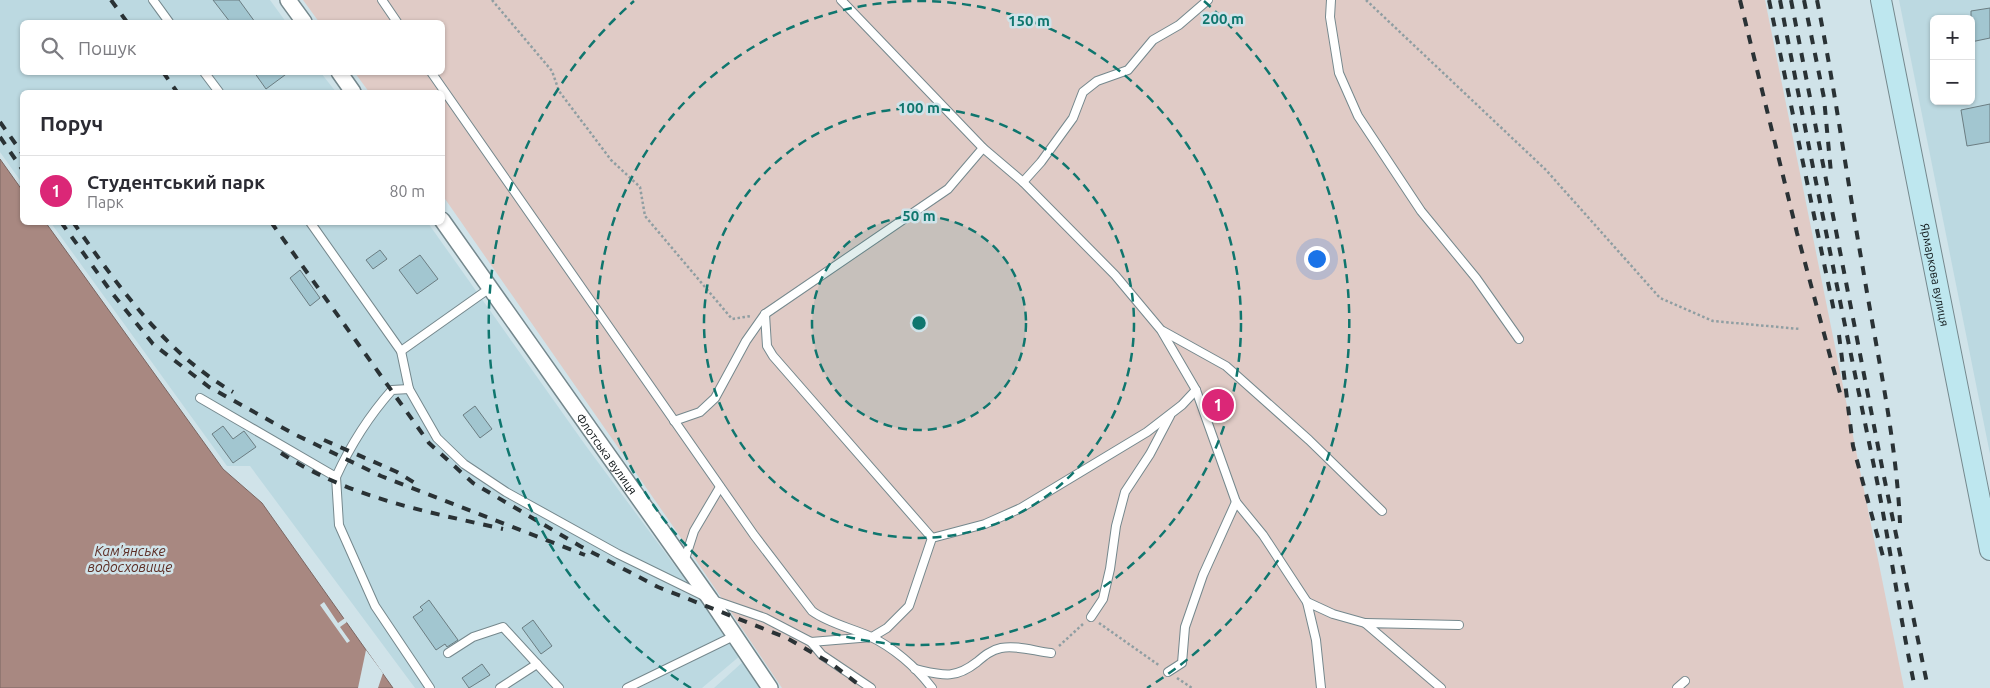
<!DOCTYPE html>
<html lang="uk">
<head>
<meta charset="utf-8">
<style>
  :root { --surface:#fff; --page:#f2f2f3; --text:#2b2b33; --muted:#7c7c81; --line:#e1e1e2; --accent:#db2777 }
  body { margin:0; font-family:Ubuntu,sans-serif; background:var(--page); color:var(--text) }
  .controls { position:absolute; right:15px; top:15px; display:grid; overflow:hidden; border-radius:8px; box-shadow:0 1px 4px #0004 }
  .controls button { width:45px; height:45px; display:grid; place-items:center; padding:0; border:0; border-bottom:1px solid var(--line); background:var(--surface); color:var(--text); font:25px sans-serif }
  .you { position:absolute; left:1316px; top:258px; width:18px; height:18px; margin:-12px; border:4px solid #fff; border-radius:50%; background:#1a73e8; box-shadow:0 0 0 8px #1a73e833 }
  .badge { display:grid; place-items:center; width:32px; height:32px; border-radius:50%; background:var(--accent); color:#fff; font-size:16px; font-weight:700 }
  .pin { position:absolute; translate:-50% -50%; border:2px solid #fff; box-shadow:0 1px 5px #0006 }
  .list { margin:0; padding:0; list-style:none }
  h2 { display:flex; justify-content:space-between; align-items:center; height:65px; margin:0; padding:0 20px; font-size:21px }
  h2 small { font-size:16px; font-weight:400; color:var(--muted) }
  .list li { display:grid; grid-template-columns:32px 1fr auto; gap:15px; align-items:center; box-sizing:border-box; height:70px; padding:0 20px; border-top:1px solid var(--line) }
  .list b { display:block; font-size:19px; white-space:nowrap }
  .list p { margin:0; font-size:16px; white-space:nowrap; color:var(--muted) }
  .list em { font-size:16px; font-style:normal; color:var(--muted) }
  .icon { flex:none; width:28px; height:28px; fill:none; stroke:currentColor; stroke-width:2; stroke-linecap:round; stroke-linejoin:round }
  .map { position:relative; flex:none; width:1990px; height:688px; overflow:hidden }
  .search { position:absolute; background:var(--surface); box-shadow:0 1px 4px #0004; left:20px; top:20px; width:425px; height:55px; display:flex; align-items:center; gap:12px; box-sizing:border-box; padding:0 18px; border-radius:8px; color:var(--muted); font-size:19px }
  .panel { position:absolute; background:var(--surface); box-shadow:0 1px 4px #0004; left:20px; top:90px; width:425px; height:135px; border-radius:8px }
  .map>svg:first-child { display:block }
  .built { fill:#bcd9e1; fill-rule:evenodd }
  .green { fill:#e0cbc6 }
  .water { fill:#a88881; stroke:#7a6662 }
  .pier { fill:#d0e3e9 }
  .building { fill:#a2c6d0; stroke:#6b7d82 }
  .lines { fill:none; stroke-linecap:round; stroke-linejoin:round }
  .lane-casing { stroke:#75888d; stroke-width:10 }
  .street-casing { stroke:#75888d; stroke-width:18 }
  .secondary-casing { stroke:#75888d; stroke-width:22 }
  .path { stroke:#8f9ea2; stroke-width:2.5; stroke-dasharray:2.5 2.5; stroke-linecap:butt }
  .lane { stroke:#fff; stroke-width:8 }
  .street { stroke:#fff; stroke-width:15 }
  .secondary { stroke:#bee7ef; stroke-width:20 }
  .rail { stroke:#2a3235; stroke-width:4; stroke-dasharray:9 9; stroke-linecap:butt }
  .ring { fill:none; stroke:#0f766e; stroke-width:2.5; stroke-dasharray:9 6 }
  .labels { text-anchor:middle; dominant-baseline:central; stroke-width:5; stroke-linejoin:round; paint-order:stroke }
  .street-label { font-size:12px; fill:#0f1618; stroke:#d0e3e9 }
  .water-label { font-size:14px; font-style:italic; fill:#5d2e25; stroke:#d0e3e9 }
  .centre { fill:#0f766e; stroke:#d0e3e9; stroke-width:2.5 }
  .ring-label { font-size:15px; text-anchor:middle; font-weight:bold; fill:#0f766e; stroke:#d0e3e9; stroke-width:5; stroke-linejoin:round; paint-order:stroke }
</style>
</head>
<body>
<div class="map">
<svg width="1990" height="688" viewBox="0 0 1990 688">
  <rect width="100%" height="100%" fill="#d0e3e9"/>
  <g class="built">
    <polygon points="0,0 270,0 286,22 22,22 22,72 321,73 336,92 22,92 22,183 0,152"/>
    <path d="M 1899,0 L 1990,0 L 1990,454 ZM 1934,19 L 1971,19 L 1971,101 L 1934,101 Z"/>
    <polygon points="51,223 428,223 586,446 741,655 702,688 415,688 250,466 227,466"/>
    <polygon points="745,660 763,688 714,688"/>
  </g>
  <polygon class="green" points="303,0 1765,0 1904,688 782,688 677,532 443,196 442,92 369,92 355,73 442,72 442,22 319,22"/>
  <polygon class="water" points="0,159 22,190 22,222 46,223 223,469 262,503 393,688 0,688"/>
  <g class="pier">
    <polygon points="324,602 338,623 345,618 347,622 340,627 350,641 347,643 320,605"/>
    <polygon points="366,650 383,673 378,688 358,688"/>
  </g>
  <g class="building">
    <polygon points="213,0 239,0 255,22 230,22"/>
    <polygon points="1990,8 1990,38 1971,42 1971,11"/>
    <polygon points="254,72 289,72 266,89"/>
    <polygon points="1990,104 1990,142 1967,146 1961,110"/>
    <polygon points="380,250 387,259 373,269 366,260"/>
    <polygon points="420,255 438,279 417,294 399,270"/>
    <polygon points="300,270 320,298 310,306 290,278"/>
    <polygon points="475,406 492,429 480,438 463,415"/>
    <polygon points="223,426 233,439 244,431 256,447 233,463 212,434"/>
    <polygon points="429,600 458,640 447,647 445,644 436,650 413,617 423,610 420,607"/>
    <polygon points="533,620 552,646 541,654 522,628"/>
    <polygon points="482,664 490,675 469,688 462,678"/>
  </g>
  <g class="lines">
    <defs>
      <g id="lane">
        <polyline points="153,0 169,22"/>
        <polyline points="382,0 397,22"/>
        <polyline points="841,0 983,148 1023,182 1115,275 1161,330 1196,390 1236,502 1263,535 1307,602"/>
        <polyline points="1331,0 1330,17 1339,73 1358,116 1421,211 1476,278 1519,339"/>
        <polyline points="204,72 219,92"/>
        <path d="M 431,72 L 754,535 L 812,611 C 828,623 851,628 869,636 C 893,647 916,667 932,688"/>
        <polyline points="1023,182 1041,162 1073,118 1083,92 1097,81 1128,70 1153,40 1179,25 1208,0"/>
        <polyline points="310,222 401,351 490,288"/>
        <polyline points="765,314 767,346 773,356 932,538"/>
        <polyline points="1163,331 1226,366 1309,440 1382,511"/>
        <polyline points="401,351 409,389 437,438 464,464 506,492 618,554 710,599 765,618 811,642 872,637 887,628 909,606 932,538 985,524 1021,508 1147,432 1182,405 1196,390"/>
        <path d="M 200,398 L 336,477 C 351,444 368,417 392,390 L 409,389"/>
        <polyline points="674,421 700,412 715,398 746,341 765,314 948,189 983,148"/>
        <polyline points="336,477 339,525 375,606 430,688"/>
        <polyline points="684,562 694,531 720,487"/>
        <polyline points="1091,617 1103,599 1110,569 1116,526 1125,492 1150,454 1170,416"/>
        <polyline points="811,642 822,655 871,688"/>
        <polyline points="448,653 473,637 503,627 559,688"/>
        <path d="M 915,669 C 942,675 954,680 977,662 C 984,656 991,650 1001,648 C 1017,645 1034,651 1051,653"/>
        <polyline points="1168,672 1182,663 1185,627 1203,575 1236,502"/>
        <polyline points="500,688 537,664"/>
        <polyline points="627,688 736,635"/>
        <polyline points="1321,688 1316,640 1307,602 1333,614 1365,623"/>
        <polyline points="1441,688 1365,623 1459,625"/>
        <polyline points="1677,688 1685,681"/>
      </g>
      <g id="street">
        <polyline points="288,0 304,22"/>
        <polyline points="339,72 353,92"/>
        <path id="s1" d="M 442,220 L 710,599 L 770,688"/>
      </g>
      <g id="secondary">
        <path id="s2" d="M 1881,0 L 1990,550"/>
      </g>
    </defs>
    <use href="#lane" class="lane-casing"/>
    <use href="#street" class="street-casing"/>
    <use href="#secondary" class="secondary-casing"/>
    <g class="path">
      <polyline points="492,0 552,71 559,91 611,160 640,187 645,216 732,319 751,316"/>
      <polyline points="1366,0 1546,170 1660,298 1713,321 1800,329"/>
      <polyline points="1099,623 1160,666"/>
      <polyline points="1059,646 1083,624"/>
      <polyline points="1177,678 1192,688"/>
    </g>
    <use href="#lane" class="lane"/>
    <use href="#street" class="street"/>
    <use href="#secondary" class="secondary"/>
    <g class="rail">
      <polyline points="111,0 127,22"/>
      <polyline points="1740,0 1797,233 1840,393"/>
      <polyline points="1769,0 1834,311"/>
      <path d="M 1780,0 C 1811,159 1843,317 1876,476 C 1890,546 1900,618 1915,688"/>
      <polyline points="1791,0 1883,472 1928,688"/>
      <polyline points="1804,0 1824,98 1831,173"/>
      <path d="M 1817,0 C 1835,89 1847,179 1863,269 C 1877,354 1896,437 1900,523"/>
      <polyline points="163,72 177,92"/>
      <polyline points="0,122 22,153"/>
      <polyline points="0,137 22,169"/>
      <polyline points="61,222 112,293 153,344 209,387 292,433 381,476 585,555"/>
      <path d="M 73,222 C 119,287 164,352 233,392"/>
      <polyline points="271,222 429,443 473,483 580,546 658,587 787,638 832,664 863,688"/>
      <polyline points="1839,335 1853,446 1884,560"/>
      <polyline points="324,440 397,472 418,485"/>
      <path d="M 281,453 C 350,498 424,511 503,529"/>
    </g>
  </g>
  <circle cx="919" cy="323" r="107" fill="#0f766e" fill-opacity=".12"/>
  <g class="ring">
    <circle cx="919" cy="323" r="107"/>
    <circle cx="919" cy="323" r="215"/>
    <circle cx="919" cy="323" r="322"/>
    <path d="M691 688A430 430 0 0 1 634 1M1204 1A430 430 0 0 1 1147 688"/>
  </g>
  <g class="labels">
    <g class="street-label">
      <text stroke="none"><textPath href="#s2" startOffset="280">Ярмаркова вулиця</textPath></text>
      <text stroke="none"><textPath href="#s1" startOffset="286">Флотська вулиця</textPath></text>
    </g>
    <g class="water-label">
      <text x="130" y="551">Кам'янське<tspan x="130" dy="16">водосховище</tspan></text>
    </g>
  </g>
  <circle cx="919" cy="323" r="8" class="centre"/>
  <g class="ring-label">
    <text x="1223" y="24">200 m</text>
    <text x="1029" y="26">150 m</text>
    <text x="919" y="113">100 m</text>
    <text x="919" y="221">50 m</text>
  </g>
</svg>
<div class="controls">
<button>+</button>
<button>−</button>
</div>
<div class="you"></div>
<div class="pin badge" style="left:1218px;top:405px">1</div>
<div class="search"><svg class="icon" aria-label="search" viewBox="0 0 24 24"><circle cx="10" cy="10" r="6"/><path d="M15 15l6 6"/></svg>Пошук</div>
<section class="panel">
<h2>Поруч<small></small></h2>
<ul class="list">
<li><span class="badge">1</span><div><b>Студентський парк</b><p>Парк</p></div><em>80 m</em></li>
</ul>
</section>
</div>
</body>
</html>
